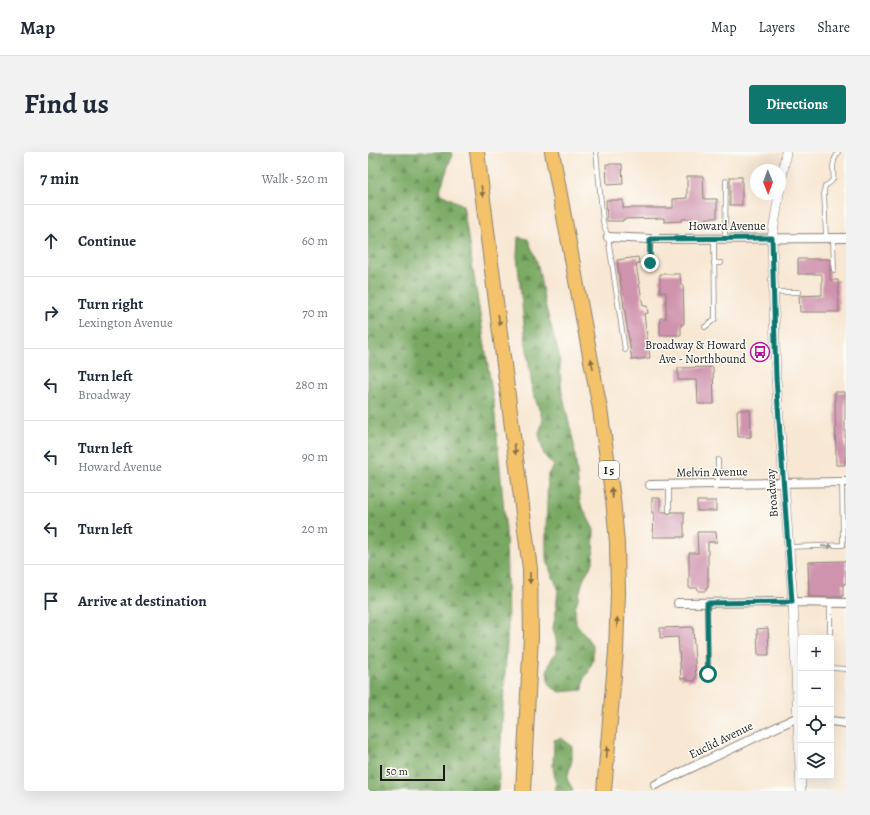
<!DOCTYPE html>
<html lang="en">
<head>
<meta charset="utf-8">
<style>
  :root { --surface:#fff; --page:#f2f2f3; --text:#1f2937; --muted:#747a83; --line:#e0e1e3; --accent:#0f766e }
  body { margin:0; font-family:Alegreya,serif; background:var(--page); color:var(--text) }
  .controls { position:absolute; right:12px; bottom:12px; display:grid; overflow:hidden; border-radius:4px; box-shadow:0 4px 16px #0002 }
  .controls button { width:36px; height:36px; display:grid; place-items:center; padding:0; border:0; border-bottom:1px solid var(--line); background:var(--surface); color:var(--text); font:20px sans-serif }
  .compass { position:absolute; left:382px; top:12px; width:36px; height:36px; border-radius:50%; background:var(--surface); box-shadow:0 4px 16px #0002; rotate:179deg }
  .scale { position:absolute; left:12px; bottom:10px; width:65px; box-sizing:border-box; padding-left:4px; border:2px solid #1c1c1c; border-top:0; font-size:11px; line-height:14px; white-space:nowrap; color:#1c1c1c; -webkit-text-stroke:3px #fdfcf7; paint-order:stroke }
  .stop { position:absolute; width:12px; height:12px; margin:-9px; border:3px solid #0f766e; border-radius:50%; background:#fff }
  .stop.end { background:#0f766e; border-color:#fff; box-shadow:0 1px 4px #0008 }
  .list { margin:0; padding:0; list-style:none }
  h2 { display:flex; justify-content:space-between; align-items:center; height:52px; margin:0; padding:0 16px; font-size:17px }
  h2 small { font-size:13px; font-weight:400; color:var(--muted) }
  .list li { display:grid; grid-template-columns:26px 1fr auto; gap:12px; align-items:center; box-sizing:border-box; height:72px; padding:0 16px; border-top:1px solid var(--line) }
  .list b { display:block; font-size:15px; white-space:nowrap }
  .list p { margin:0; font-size:13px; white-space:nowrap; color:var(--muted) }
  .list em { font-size:13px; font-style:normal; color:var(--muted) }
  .icon { flex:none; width:22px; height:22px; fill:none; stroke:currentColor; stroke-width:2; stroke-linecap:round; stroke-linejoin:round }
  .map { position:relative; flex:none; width:478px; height:639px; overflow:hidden; border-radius:4px }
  header { display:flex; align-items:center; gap:24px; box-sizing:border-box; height:56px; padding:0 20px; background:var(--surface); border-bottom:1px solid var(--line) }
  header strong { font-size:19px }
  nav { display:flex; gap:22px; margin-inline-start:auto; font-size:14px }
  .intro { display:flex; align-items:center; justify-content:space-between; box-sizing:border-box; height:96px; padding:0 24px }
  h1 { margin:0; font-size:28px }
  .button { padding:10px 18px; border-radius:4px; background:var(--accent); color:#fff; font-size:14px; font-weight:700 }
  main { display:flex; gap:24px; padding:0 24px }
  aside { flex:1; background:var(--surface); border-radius:4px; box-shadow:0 4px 16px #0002 }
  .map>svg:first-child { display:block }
  .forest { fill:url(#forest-firs); stroke:#4a623f }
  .building { fill:#cf93ad }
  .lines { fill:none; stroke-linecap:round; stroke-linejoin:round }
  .service-casing { stroke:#8a8278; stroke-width:5.5 }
  .minor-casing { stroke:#8a8278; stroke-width:10 }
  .tertiary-casing { stroke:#8a8278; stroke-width:10 }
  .motorway-casing { stroke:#8a8278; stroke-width:16 }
  .service { stroke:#fff; stroke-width:4 }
  .minor { stroke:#fff; stroke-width:8 }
  .tertiary { stroke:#fff; stroke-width:9 }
  .motorway { stroke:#f3c26a; stroke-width:14 }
  .oneway { fill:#886f43 }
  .oneway2 { fill:#999 }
  .route { stroke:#0f766e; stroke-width:5 }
  .labels { text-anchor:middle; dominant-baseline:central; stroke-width:3; stroke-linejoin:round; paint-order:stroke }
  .shield { fill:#fdfcf7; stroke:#605f5e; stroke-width:1 }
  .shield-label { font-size:11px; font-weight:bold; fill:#1c1c1c }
  .street-label { font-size:12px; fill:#1c1c1c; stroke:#fdfcf7 }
  .poi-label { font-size:12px; fill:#1c1c1c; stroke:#fdfcf7; text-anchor:end }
</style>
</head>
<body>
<header>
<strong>Map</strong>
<nav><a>Map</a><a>Layers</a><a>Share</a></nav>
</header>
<div class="intro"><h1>Find us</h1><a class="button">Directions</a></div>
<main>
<aside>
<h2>7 min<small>Walk · 520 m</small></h2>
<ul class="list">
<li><svg class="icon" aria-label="ahead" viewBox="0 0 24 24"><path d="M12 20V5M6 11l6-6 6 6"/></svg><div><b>Continue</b></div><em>60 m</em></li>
<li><svg class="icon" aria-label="right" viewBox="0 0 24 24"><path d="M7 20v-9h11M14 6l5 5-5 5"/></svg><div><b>Turn right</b><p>Lexington Avenue</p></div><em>70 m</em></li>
<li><svg class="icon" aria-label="left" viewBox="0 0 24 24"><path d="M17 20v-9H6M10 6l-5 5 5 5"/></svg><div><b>Turn left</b><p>Broadway</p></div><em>280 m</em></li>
<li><svg class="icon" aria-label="left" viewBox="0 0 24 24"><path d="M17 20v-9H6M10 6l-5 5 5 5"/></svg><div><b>Turn left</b><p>Howard Avenue</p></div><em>90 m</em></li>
<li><svg class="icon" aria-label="left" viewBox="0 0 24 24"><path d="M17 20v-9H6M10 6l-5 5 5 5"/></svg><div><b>Turn left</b></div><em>20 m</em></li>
<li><svg class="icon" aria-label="arrive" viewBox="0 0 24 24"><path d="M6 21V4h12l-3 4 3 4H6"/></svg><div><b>Arrive at destination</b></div></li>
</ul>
</aside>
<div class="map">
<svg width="478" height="639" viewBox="0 0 478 639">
  <defs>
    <pattern id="forest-firs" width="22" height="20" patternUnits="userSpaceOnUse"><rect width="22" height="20" fill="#78a862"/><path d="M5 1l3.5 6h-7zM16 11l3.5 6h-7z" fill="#628850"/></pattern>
  </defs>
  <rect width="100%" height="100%" fill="#fdfcf7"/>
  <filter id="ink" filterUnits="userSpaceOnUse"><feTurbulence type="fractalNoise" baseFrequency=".025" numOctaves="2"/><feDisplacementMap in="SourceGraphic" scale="8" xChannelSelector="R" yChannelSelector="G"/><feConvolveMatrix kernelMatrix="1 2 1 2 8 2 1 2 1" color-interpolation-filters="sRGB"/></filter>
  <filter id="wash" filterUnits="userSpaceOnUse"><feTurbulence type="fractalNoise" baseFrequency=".012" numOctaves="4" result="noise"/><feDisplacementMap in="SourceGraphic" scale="16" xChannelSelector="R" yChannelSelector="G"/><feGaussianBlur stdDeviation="0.9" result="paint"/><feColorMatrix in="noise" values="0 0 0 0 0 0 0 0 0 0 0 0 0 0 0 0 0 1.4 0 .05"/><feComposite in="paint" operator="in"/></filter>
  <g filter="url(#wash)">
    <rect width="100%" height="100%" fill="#f8e7d3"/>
    <g class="forest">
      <polygon points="0,0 83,0 84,3 71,41 95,53 126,253 138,380 140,474 130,639 0,639"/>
      <polygon points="150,85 160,87 170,113 177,152 191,203 194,241 206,292 212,350 226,378 225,411 216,425 207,457 208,471 225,494 225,508 220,521 216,526 215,538 192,540 182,534 180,528 179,519 184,506 189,500 188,487 185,476 188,460 190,436 183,421 178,405 178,377 180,322 186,314 176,303 171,282 175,268 165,241 158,192 149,104"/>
      <polygon points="193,586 204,594 204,608 199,627 204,636 205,639 187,639 188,634 185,613 186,588"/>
    </g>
    <g id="blocks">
      <g class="building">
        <polygon points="238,12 254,12 255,32 239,33"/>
        <polygon points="319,24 335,24 336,47 349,47 349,66 338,66 338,69 329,69 329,66 314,67 314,69 296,70 296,66 255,67 255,69 239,69 238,48 255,48 255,56 305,56 305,47 319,46"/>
        <rect x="362" y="25" width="12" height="28"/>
        <polygon points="270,105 271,111 268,112 275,154 279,154 280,161 276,162 282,206 264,208 249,108"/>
        <polygon points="430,107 462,107 462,128 470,128 471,160 432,160 431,144 454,143 454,122 430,122"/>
        <polygon points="292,122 312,122 313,133 315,133 316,166 316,172 313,172 313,183 292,183 292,166 298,166 298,140 292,140"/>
        <polygon points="345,215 346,252 330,252 329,228 310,228 310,216"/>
        <polygon points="467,240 477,240 477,313 468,313"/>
        <polygon points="369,258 382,258 383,285 370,285"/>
        <polygon points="284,346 292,346 292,360 298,360 301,362 304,360 316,360 316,385 285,385 286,361 284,361"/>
        <rect x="329" y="349" width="19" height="10"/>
        <polygon points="329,380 348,380 349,390 340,390 340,436 338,436 338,439 330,439 330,436 321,436 321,401 330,401"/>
        <polygon points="478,409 478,432 475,432 475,445 441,445 440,410"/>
        <polygon points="324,475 324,477 325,477 328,526 327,526 327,529 320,529 319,526 313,527 310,485 292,486 292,476"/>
        <polygon points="400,476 401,503 390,503 389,477"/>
      </g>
    </g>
  </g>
  <g filter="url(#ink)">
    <use href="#blocks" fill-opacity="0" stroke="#8a8278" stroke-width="1"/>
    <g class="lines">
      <defs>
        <g id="service">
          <polyline points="228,0 235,70 240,85 257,198"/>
          <polyline points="357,86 358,29"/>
          <path d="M 458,86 L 456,39 L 457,34 C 472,26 462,21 466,9 C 467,5 469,4 470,0"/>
          <polyline points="465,86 466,118"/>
          <polyline points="282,87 282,111"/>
          <polyline points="346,111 353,111"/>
          <polyline points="406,140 431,140"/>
          <polyline points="337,175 347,167 346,87"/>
          <polyline points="350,308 350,332"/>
          <polyline points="301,359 301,333"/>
          <polyline points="420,395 475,393 474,330"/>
          <polyline points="339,451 340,522"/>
          <polyline points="462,481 462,451"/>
          <polyline points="463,516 478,517"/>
        </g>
        <g id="minor">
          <polyline points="240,85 282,87 478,86"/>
          <polyline points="282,333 478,330"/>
          <polyline points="310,451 425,450 478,451"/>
          <polyline points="463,569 478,571"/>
          <polyline points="287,633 430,565 433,565"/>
        </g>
        <g id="tertiary">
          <polyline points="412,38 418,0"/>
          <polyline points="411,42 404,86 408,226 425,450 433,639"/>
        </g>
        <g id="motorway">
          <polyline points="109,0 162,417 163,484 155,639"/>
          <polyline points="184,0 232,257 245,347 249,391 250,441 248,499 236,639"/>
        </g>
      </defs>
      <use href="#service" class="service-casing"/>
      <use href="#minor" class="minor-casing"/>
      <use href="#tertiary" class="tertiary-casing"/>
      <use href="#motorway" class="motorway-casing"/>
      <use href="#service" class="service"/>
      <use href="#minor" class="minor"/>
      <use href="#tertiary" class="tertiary"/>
      <use href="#motorway" class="motorway"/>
    </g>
    <defs><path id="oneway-solid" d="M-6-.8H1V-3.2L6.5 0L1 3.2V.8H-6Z"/></defs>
    <g class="oneway">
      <use href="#oneway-solid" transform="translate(114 39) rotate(83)"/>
      <use href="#oneway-solid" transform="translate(131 168) rotate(83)"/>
      <use href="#oneway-solid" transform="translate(224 212) rotate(-101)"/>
      <use href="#oneway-solid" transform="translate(147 297) rotate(83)"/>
      <use href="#oneway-solid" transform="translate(244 341) rotate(-98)"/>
      <use href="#oneway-solid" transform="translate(162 426) rotate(90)"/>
      <use href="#oneway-solid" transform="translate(249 471) rotate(-87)"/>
      <use href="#oneway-solid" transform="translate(239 600) rotate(-86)"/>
    </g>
    <use class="oneway2" href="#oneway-solid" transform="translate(459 394) rotate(-1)"/>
  </g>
  <g class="lines" filter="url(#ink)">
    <polyline class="route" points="282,111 282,87 404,86 408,226 424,450 339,451 340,522"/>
  </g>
  <defs>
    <symbol id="bus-ring" viewBox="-11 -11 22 22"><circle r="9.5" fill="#fdfcf7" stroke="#b5179e" stroke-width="1.5"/><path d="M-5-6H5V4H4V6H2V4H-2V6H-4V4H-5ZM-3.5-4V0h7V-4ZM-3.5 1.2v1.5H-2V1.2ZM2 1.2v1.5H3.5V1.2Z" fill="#b5179e"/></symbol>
  </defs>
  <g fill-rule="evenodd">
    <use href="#bus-ring" x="381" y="189" width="22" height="22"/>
  </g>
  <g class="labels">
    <rect class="shield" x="231" y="309" width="20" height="18" rx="3"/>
    <g class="shield-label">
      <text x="241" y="318">I 5</text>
    </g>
    <g class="street-label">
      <text x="359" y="74">Howard Avenue</text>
      <text transform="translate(344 320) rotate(-1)">Melvin Avenue</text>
      <text transform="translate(404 341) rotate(-94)">Broadway</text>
      <text transform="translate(353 588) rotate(-26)">Euclid Avenue</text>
    </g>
    <g class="poi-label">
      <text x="378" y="193">Broadway &amp; Howard<tspan x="378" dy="14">Ave - Northbound</tspan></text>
    </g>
  </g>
</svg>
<div class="controls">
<button>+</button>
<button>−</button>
<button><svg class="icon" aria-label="locate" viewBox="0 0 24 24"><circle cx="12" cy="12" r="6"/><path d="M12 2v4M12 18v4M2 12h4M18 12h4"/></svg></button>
<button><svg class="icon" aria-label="layers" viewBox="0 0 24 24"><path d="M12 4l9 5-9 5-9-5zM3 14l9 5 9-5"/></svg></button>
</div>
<svg class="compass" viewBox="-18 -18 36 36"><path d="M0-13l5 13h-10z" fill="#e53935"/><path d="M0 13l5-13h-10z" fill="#747a83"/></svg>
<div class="scale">50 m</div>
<div class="stop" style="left:340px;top:522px"></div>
<div class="stop end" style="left:282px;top:111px"></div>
</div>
</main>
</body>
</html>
